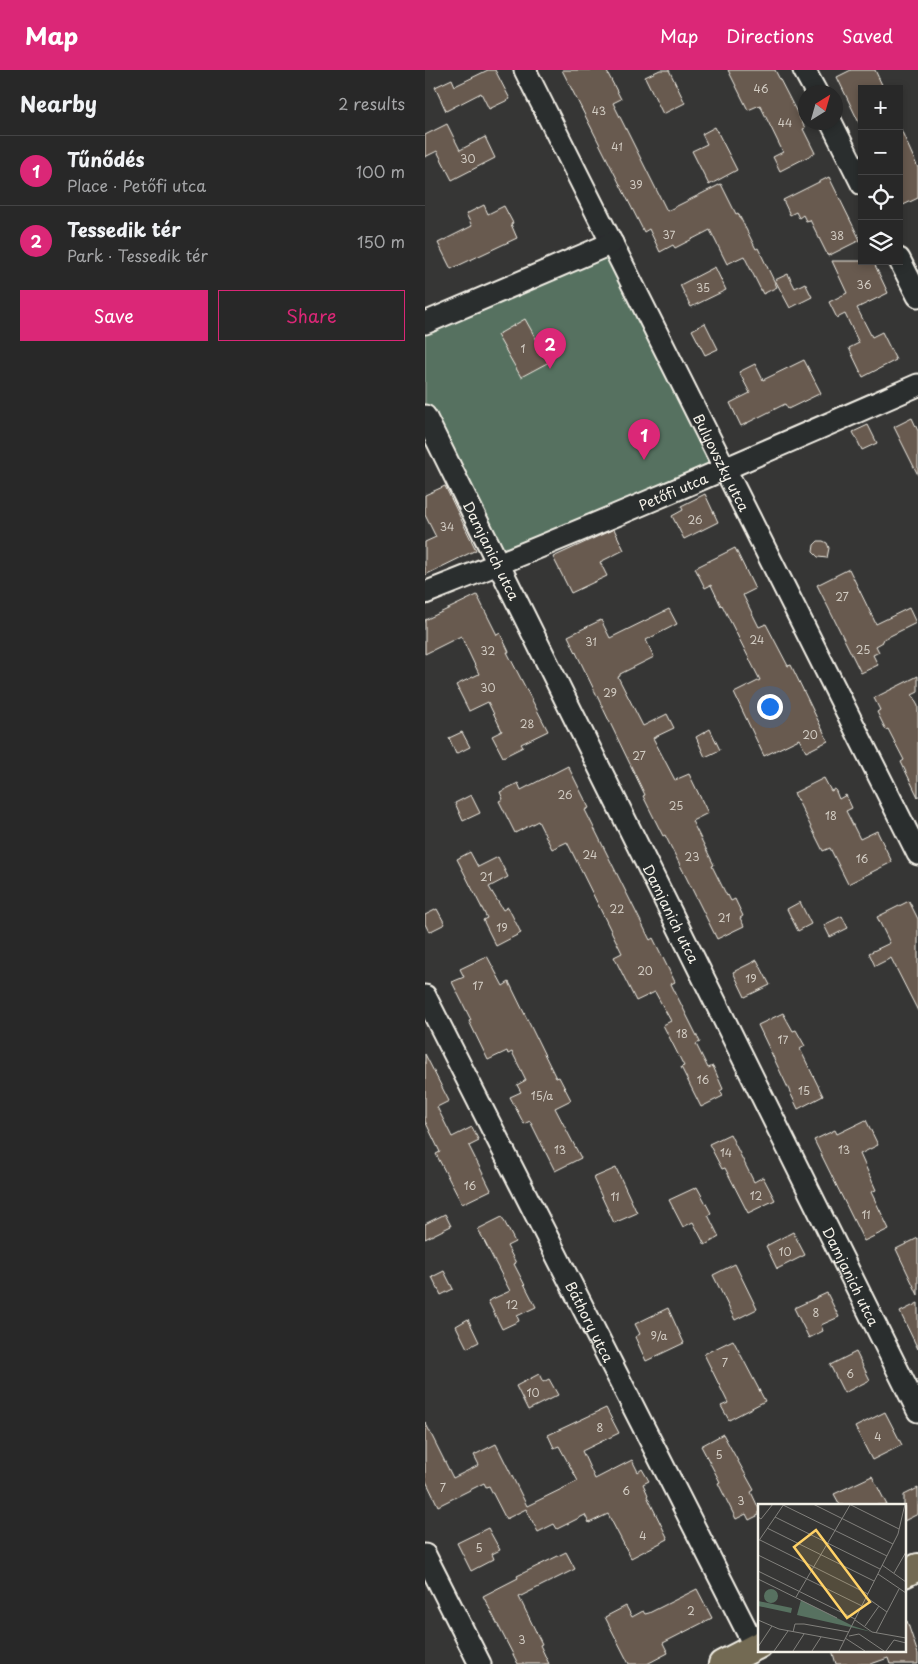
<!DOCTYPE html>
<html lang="en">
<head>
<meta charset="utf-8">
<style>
  :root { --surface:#282828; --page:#303030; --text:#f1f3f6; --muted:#a5a6a8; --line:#444445; --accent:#db2777 }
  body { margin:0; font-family:"Playpen Sans",sans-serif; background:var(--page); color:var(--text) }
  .controls { position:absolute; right:15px; top:15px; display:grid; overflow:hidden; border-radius:0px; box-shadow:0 2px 8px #0003 }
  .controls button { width:45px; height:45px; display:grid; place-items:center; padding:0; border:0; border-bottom:1px solid var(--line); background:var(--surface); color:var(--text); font:25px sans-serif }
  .compass { position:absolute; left:373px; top:15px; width:45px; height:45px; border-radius:50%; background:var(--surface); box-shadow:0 2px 8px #0003; rotate:37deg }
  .you { position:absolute; left:344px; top:636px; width:18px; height:18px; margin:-12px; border:4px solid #fff; border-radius:50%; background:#1a73e8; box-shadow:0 0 0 8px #1a73e833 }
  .badge { display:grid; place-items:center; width:32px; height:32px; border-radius:50%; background:var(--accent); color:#fff; font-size:16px; font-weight:700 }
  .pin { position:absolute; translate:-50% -41px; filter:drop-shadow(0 1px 2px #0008) }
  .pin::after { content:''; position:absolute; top:26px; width:18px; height:15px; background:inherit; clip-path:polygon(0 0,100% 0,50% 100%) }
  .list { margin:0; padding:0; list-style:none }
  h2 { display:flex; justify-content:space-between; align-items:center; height:65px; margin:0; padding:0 20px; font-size:21px }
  h2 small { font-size:16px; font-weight:400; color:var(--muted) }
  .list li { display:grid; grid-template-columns:32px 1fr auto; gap:15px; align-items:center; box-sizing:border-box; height:70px; padding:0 20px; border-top:1px solid var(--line) }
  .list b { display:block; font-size:19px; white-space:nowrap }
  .list p { margin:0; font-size:16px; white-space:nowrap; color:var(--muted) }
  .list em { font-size:16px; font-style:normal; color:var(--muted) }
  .actions { display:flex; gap:10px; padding:15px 20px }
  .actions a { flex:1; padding:11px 0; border:1px solid var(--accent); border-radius:0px; text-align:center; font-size:18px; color:var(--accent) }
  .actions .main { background:var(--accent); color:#fff }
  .icon { flex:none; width:28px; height:28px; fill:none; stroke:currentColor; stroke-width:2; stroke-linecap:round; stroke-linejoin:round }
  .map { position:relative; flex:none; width:493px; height:1594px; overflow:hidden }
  header { display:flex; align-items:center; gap:30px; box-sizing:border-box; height:70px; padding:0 25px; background:var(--accent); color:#fff }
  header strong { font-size:24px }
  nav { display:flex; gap:28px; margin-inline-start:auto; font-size:18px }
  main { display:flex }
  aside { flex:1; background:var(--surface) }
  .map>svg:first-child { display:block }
  .green { fill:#577160; stroke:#a6b1a4 }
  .building { fill:#685a4f; stroke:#f4f1e8 }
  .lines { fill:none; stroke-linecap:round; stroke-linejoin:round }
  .minor-casing { stroke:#f4f1e8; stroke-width:25 }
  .major-casing { stroke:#f4f1e8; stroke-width:30 }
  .minor { stroke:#2a2d2e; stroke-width:21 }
  .major { stroke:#736b52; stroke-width:26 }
  .labels { text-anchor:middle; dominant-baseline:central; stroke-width:4; stroke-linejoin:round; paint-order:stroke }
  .number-label { font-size:11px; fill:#d1cbc2 }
  .street-label { font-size:14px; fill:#f4f1e8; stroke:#2a2d2e }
  .inset-road { fill:none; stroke:#82817d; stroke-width:1 }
  .view { fill:#ffd166; fill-opacity:0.15; stroke:#ffd166; stroke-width:2.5 }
  .inset-edge { fill:none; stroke:#f4f1e8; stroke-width:2.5 }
</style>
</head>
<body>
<header>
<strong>Map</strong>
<nav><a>Map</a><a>Directions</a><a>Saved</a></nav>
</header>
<main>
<aside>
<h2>Nearby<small>2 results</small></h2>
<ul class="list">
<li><span class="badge">1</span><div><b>Tűnődés</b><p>Place · Petőfi utca</p></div><em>100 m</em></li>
<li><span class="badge">2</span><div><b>Tessedik tér</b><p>Park · Tessedik tér</p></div><em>150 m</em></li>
</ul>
<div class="actions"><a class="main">Save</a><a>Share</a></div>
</aside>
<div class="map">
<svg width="493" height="1594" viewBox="0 0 493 1594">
  <rect width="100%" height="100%" fill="#363635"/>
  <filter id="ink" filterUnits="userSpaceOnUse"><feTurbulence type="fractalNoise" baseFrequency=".02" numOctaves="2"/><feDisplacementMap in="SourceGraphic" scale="10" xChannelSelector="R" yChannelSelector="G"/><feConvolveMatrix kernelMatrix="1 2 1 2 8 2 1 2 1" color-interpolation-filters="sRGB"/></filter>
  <g filter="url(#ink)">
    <polygon class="green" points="187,173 301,399 74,494 0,346 0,253"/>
    <g class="building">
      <polygon points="63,0 70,0 85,29 64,39 56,23 21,41 10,17 27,9 30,16"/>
      <polygon points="137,0 181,0 196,29 188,33 242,141 296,114 311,144 313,143 331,179 333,178 352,217 338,224 319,186 302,194 285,160 250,178 248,175 235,182 224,159 219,162"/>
      <polygon points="235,0 244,0 260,33 238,44 220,7"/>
      <polygon points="303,0 350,0 380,58 378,59 390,83 355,101 348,87 358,82 335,35 323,40"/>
      <polygon points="426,0 450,0 459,19 437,19 437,59 412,7"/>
      <polygon points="22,54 35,80 60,67 70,88 27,110 12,81 0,87 0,65"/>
      <polygon points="474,55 493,98 493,128 474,137"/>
      <polygon points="290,57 312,100 284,115 267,81 282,74 277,64"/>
      <polygon points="404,107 435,170 403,186 385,150 381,151 378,145 374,148 371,142 365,145 358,130"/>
      <polygon points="59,135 63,144 79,136 88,153 86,154 92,168 26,199 13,173 47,156 41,144"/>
      <polygon points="407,191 448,191 463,223 432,238 447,267 457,262 471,290 438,307 424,278 434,273 420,244 412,248 404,232 422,223"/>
      <polygon points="290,197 301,220 266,237 255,215"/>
      <polygon points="363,204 370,218 380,213 387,227 365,238 350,210"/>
      <polygon points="100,249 124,292 96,307 72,265"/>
      <polygon points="280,253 293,279 280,285 267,260"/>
      <polygon points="379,290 396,323 363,339 360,334 316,356 305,333 325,323 314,302 330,294 338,310"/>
      <polygon points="487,348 493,361 493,405 469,357"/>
      <polygon points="443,355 452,373 437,380 428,362"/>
      <polygon points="20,416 51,480 0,505 0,472 11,467 0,445 0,425"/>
      <polygon points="280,424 293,452 259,469 247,446 258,440 256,436"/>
      <polygon points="189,459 199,480 175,492 182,506 146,523 128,487"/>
      <polygon points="393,471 398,471 402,473 404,478 402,488 393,487 388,482 389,475"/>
      <polygon points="310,478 330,519 318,525 334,557 341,554 363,596 366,595 403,671 381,682 374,669 339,686 309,623 335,610 297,535 296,536 286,515 280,518 270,498"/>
      <polygon points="424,499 451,554 484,538 491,553 457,570 458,572 451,576 454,582 448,585 453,595 436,603 392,515"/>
      <polygon points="52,525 72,565 75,563 84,582 82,582 123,661 96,674 98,677 78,687 67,666 77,661 63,632 44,641 31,615 54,604 36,566 0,584 0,550"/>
      <polygon points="244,539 252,554 221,570 229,587 195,604 195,606 193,607 218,656 242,644 249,658 228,668 250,710 264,704 283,743 267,751 289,795 287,796 302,826 303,825 306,831 310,829 318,846 315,848 319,856 292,869 240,765 238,766 218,726 220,725 143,566 176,550 185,568"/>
      <polygon points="493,606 493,622 487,625 493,636 493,727 476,692 479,690 463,659 461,660 452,642 455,640 449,628"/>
      <polygon points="285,659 295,680 280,687 271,667"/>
      <polygon points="37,662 45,677 31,684 24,668"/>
      <polygon points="143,696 164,738 160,740 225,870 228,868 250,912 246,914 275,972 271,974 283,998 288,996 298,1019 295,1021 298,1026 276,1037 256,997 259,996 238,955 246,951 230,922 211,931 189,887 197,883 142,772 127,779 113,751 90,763 74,731 78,729 75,722 93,713 96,720"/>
      <polygon points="399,708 406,721 410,719 414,729 421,725 427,738 421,741 435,769 452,761 467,792 423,814 405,778 398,781 369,723"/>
      <polygon points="46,725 55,743 38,751 30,733"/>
      <polygon points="45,782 53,797 73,787 83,807 64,817 78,840 83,837 96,863 71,876 58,850 62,848 32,789"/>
      <polygon points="484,831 493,849 493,941 466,888 450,896 444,883 465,873 452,847"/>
      <polygon points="375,832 386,854 373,861 362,839"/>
      <polygon points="12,839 20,854 4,862 0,854 0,845"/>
      <polygon points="417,846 423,858 405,867 399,855"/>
      <polygon points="62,886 78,916 84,912 131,1008 134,1007 146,1030 130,1038 156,1088 130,1101 105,1051 99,1054 85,1027 96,1022 92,1015 101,1010 87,982 83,984 82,981 63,990 44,951 46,950 27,912 39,907 35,899"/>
      <polygon points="332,890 345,915 320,927 308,902"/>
      <polygon points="358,943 368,961 371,960 380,976 375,979 398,1026 373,1039 333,955"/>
      <polygon points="0,984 24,1031 12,1037 27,1067 47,1057 54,1071 44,1076 66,1120 37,1134 11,1084 15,1082 0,1051"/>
      <polygon points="441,1050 453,1075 435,1084 451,1120 446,1122 464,1159 439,1171 389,1070 410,1060 412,1064"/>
      <polygon points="305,1064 329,1112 338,1107 350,1130 323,1143 300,1098 297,1099 284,1074"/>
      <polygon points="191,1098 212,1143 189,1153 168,1108"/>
      <polygon points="272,1117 286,1143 283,1145 294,1167 280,1175 268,1152 258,1157 244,1130"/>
      <polygon points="20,1144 26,1156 0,1169 0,1154"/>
      <polygon points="77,1147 90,1172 82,1176 91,1193 89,1194 111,1237 92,1246 94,1251 77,1259 63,1231 85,1221 53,1159"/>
      <polygon points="368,1162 380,1185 352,1199 341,1176"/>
      <polygon points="493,1168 493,1225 471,1179"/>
      <polygon points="310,1194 332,1239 310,1250 288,1205"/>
      <polygon points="19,1201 28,1219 16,1225 7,1207"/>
      <polygon points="402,1223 414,1247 396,1255 398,1261 384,1268 369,1238"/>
      <polygon points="493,1233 493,1279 475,1242"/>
      <polygon points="243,1238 259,1273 221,1291 210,1267 215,1264 210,1254"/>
      <polygon points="43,1249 54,1272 42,1278 31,1256"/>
      <polygon points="308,1270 340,1331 304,1350 296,1336 303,1333 279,1284"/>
      <polygon points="431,1282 445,1310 419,1323 405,1295"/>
      <polygon points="114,1304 118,1312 124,1309 133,1325 103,1340 91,1316"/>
      <polygon points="181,1338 194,1363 157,1381 170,1409 207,1390 213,1402 217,1399 224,1411 218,1414 223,1425 222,1426 243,1469 206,1488 183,1444 164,1453 160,1445 132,1459 129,1454 113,1462 101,1439 81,1449 64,1416 61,1417 59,1413 13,1436 0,1409 0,1352 28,1408 54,1395 49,1385 71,1374 102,1436 153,1411 134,1376 129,1378 123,1365"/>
      <polygon points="460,1342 477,1375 447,1390 430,1357"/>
      <polygon points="298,1364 329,1420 326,1422 334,1439 334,1445 324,1450 321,1444 311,1449 293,1413 295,1412 276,1376"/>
      <polygon points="447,1406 462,1435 415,1435 409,1424"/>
      <polygon points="493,1418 493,1444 479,1451 479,1425"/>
      <polygon points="63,1458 75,1480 67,1484 69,1489 46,1501 32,1473"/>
      <polygon points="141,1482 150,1499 94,1527 117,1574 115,1575 124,1594 93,1594 58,1526 93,1508 92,1506"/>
      <polygon points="272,1519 287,1548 238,1573 243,1583 222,1594 204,1594 180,1547 201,1536 207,1547 218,1541 220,1544 224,1543"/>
      <polygon points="482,1551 493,1584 493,1594 465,1594 463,1588 446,1594 411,1594 407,1580 479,1580 479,1552"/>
    </g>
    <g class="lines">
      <defs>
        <g id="minor">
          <path id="s1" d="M 100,0 L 493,784"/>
          <polyline points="379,0 391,22"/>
          <polyline points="406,52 437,114"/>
          <polyline points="474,189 493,226"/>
          <polyline points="0,253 187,173"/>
          <path id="s2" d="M 0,346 L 493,1341"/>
          <path id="s3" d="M 0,523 C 166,458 330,386 493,315"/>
          <path id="s4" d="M 0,926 L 330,1577"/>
          <polyline points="0,1485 55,1594"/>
        </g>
        <g id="major">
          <polyline points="479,1504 493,1497"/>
          <polyline points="297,1594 334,1575"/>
        </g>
      </defs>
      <use href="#minor" class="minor-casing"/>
      <use href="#major" class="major-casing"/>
      <use href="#minor" class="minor"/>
      <use href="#major" class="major"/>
    </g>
  </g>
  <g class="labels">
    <g class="number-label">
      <text x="336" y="18">46</text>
      <text x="174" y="40">43</text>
      <text x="360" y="52">44</text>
      <text x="192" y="76">41</text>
      <text x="43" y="88">30</text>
      <text x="211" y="114">39</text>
      <text x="244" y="164">37</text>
      <text x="412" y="165">38</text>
      <text x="439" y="214">36</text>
      <text x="278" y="217">35</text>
      <text x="98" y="278">1</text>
      <text x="270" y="449">26</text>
      <text x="22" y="456">34</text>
      <text x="417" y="526">27</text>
      <text x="332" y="569">24</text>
      <text x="166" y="571">31</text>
      <text x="438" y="579">25</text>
      <text x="63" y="580">32</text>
      <text x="63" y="617">30</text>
      <text x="185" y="622">29</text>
      <text x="102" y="653">28</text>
      <text x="385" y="664">20</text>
      <text x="214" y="685">27</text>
      <text x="140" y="724">26</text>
      <text x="251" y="735">25</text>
      <text x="406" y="745">18</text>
      <text x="165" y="784">24</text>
      <text x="267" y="786">23</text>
      <text x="437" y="788">16</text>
      <text x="61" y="806">21</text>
      <text x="192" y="838">22</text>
      <text x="299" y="847">21</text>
      <text x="77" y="857">19</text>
      <text x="220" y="900">20</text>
      <text x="326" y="908">19</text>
      <text x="53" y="915">17</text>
      <text x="257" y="963">18</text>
      <text x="358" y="969">17</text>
      <text x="278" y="1009">16</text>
      <text x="379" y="1020">15</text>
      <text x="117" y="1025">15/a</text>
      <text x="135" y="1079">13</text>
      <text x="419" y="1079">13</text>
      <text x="301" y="1082">14</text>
      <text x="45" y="1115">16</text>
      <text x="331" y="1125">12</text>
      <text x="190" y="1126">11</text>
      <text x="441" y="1144">11</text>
      <text x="360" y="1181">10</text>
      <text x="87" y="1234">12</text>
      <text x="391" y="1242">8</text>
      <text x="234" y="1265">9/a</text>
      <text x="300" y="1292">7</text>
      <text x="425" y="1303">6</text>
      <text x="108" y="1322">10</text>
      <text x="175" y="1357">8</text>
      <text x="453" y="1366">4</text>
      <text x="294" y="1384">5</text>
      <text x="18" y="1417">7</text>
      <text x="201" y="1420">6</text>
      <text x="316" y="1430">3</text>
      <text x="218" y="1465">4</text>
      <text x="54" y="1477">5</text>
      <text x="266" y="1540">2</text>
      <text x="97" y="1569">3</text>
    </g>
    <g class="street-label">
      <text stroke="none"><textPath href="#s1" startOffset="439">Bulyovszky utca</textPath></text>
      <text stroke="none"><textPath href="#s3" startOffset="268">Petőfi utca</textPath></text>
      <text stroke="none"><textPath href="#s2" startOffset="150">Damjanich utca</textPath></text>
      <text stroke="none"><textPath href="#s2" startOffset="555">Damjanich utca</textPath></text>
      <text stroke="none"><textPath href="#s2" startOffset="960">Damjanich utca</textPath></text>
      <text stroke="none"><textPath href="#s4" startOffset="365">Báthory utca</textPath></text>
    </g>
  </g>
  <g transform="translate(333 1434)">
    <rect width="148" height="148" fill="#363635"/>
    <path d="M6 92a7 7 0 1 1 14 0a7 7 0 1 1-14 0ZM 43,96 L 95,122 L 114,128 L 39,111 Z" fill="#577160"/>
    <path d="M 0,97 L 34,104 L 33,109 L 0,102 Z" fill="#577160"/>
    <path class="inset-road" d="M 55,0 L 135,40M 91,0 L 141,25M 25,1 L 129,52M 0,13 L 3,15 L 15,0M 17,13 L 122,65M 9,24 L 116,77M 2,36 L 110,90M 0,38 L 26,0M 0,51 L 104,102M 124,61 L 148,78M 0,67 L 97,115M 136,69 L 148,48M 120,70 L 148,89M 0,75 L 79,114M 38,93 L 92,1M 108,93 L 129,108M 0,116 L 21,125 L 86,137M 97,116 L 114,128 L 148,134M 107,122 L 121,102M 35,128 L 37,120 L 46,120 L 91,128M 118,129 L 141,85M 91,132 L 101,130 L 126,147M 87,134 L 107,147M 0,143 L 14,122M 16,147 L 30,127M 35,147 L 46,130M 54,147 L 63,133M 81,147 L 140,30 L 147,0M 128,147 L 136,136 L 148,139"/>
    <path class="view" d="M 58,26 L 112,98 L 89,114 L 36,43 Z"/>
    <rect width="148" height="148" class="inset-edge"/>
  </g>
</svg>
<div class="controls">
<button>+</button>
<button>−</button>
<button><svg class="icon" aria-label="locate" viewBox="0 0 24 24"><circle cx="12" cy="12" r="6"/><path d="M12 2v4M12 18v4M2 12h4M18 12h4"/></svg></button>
<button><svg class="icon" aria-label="layers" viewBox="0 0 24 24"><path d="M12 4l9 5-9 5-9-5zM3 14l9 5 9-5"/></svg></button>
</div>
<svg class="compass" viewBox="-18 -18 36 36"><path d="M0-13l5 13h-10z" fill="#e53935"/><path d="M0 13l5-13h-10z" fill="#a5a6a8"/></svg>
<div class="you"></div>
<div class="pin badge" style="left:219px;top:390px">1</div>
<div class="pin badge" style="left:125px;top:299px">2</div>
</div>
</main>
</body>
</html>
